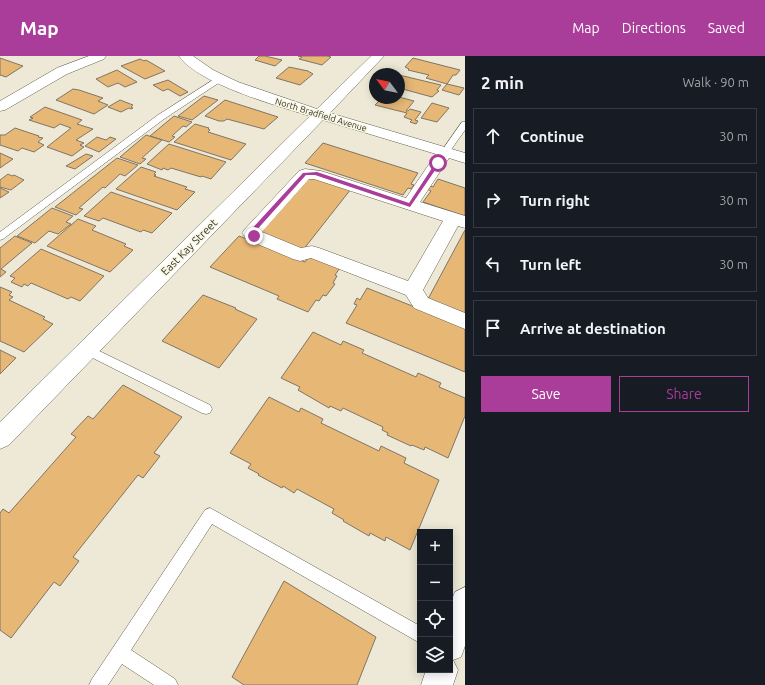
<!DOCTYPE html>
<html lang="en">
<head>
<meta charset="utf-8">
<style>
  :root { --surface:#171b24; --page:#242831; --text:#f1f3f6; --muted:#9ea1a6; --line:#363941; --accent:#aa3c9a }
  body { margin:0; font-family:Ubuntu,sans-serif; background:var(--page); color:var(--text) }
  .controls { position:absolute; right:12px; bottom:12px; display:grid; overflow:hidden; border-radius:0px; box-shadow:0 2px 10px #0003 }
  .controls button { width:36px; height:36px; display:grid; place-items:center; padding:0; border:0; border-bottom:1px solid var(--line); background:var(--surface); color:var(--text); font:20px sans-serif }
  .compass { position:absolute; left:369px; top:12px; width:36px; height:36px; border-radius:50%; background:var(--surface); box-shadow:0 2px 10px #0003; rotate:302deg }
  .stop { position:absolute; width:12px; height:12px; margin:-9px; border:3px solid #aa3c9a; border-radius:50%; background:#fff }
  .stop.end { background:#aa3c9a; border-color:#fff; box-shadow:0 1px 4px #0008 }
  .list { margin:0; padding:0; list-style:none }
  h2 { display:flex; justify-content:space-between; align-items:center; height:52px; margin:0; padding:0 16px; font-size:17px }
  h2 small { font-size:13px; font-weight:400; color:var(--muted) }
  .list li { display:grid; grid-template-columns:26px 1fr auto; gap:12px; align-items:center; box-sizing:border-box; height:56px; margin:0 8px 8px; padding:0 8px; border:1px solid var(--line); border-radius:0px }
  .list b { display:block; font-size:15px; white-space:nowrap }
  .list em { font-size:13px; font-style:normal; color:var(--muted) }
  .actions { display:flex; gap:8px; padding:12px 16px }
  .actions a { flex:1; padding:9px 0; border:1px solid var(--accent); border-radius:0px; text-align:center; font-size:14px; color:var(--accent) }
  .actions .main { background:var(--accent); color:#fff }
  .icon { flex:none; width:22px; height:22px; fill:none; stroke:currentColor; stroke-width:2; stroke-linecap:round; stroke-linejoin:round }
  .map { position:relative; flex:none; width:465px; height:629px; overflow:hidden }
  header { display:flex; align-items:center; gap:24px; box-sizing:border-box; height:56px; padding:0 20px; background:var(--accent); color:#fff }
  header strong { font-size:19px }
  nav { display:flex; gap:22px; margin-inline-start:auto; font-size:14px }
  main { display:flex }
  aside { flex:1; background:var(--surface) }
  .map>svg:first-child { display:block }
  .building { fill:#e7b776; stroke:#807566 }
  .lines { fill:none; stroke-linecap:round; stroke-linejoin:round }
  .lane-casing { stroke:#63604f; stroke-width:1 }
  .street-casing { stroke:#63604f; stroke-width:1 }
  .primary-casing { stroke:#63604f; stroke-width:1 }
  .lane { fill:#fff; fill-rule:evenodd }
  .street { fill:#fff; fill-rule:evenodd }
  .primary { fill:#fff; fill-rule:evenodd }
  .route { fill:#aa3c9a }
  .labels { text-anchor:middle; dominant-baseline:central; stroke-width:3; stroke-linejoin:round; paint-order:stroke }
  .far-street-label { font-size:9px; fill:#35342c; stroke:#faf7e3 }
  .street-label { font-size:11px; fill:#35342c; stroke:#faf7e3 }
</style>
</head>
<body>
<header>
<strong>Map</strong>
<nav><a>Map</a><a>Directions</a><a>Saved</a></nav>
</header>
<main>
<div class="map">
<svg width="465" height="629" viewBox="0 0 465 629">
  <rect width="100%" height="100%" fill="#ede9d6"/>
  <g class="building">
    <polygon points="259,0 265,0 282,4 275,10 255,4"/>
    <polygon points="298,0 327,0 331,1 322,9 299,3 302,1"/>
    <polygon points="0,2 23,10 6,21 0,19"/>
    <polygon points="413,2 460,14 456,19 453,19 447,28 426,22 429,19 408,14 409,13 405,11"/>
    <polygon points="140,3 144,5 146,4 165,15 145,23 121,10"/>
    <polygon points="289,11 308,15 313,18 300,29 276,22"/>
    <polygon points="117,14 137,26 125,31 118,27 108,31 96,23"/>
    <polygon points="399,19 441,29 437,34 439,35 432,41 399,32"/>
    <polygon points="168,24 188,36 180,40 168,33 163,35 153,29"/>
    <polygon points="447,28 464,32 459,39 442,34"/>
    <polygon points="73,33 79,34 103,42 98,45 108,49 94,58 56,44"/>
    <polygon points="204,40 218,44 192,64 178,60"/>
    <polygon points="399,41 414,45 406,55 408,55 410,53 421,56 415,64 418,65 416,68 410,66 412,64 404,61 407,57 375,49 381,43 378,42"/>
    <polygon points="120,44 133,49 131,51 133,52 131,53 129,52 121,56 108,51"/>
    <polygon points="225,44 278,61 264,73 227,63 224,65 219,65 205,60"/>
    <polygon points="432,47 449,52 437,66 421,62"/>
    <polygon points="45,51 82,64 77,68 93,73 76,84 84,87 80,89 84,91 72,100 47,91 71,72 60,68 54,72 29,64 33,62 30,61"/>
    <polygon points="174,60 192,66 186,71 183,70 172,80 175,81 169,86 150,80"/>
    <polygon points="195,68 209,72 208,73 210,74 208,76 246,88 231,104 174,86"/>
    <polygon points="15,72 39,80 38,81 43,82 38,86 44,89 34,96 22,92 18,95 0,89 0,79 5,79"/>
    <polygon points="146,79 162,84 142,102 146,103 140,108 120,101"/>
    <polygon points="97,81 106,84 110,81 116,83 99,96 85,90"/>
    <polygon points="323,87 418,117 411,128 414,129 411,133 408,132 403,139 305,107"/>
    <polygon points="169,88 226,106 211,123 202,120 201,121 171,112 168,114 163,112 162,114 147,108"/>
    <polygon points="0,97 13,103 0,112"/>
    <polygon points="86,98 93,100 75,113 66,110"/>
    <polygon points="117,102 138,109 125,120 120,118 105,132 103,131 79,152 83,153 76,159 55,151"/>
    <polygon points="141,111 156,116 154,118 156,119 154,120 187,131 185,133 195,136 177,154 116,133"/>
    <polygon points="8,118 12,120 14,119 24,124 11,134 0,131 0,124"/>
    <polygon points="311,119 351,133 303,194 260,177"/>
    <polygon points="438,123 465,132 465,160 423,146 431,135 427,133 430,130 433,131"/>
    <polygon points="0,132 9,136 0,142"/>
    <polygon points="111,136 172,157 152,177 143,174 141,176 103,162 99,165 84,160"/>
    <polygon points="52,152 73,160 66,166 71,168 58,178 49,175 35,187 17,180"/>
    <polygon points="78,163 96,170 92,174 126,188 124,190 133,194 110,216 47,190"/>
    <polygon points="465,174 465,257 428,243"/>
    <polygon points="15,180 32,187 1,213 6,216 0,221 0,192"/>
    <polygon points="239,180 305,206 311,198 342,209 335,219 337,220 333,227 335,228 326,240 323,239 319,245 316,244 308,256 277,243 279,240 210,211"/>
    <polygon points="41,193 104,220 80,245 71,241 68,243 31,227 28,230 24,228 22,231 11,226 15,222 10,220"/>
    <polygon points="0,231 12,236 9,239 13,241 9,244 45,261 43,263 53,268 24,296 0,285"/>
    <polygon points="367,232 465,271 465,316 346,267 357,249 354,248 357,242 360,244"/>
    <polygon points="203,239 236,252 235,253 257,263 219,312 162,285"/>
    <polygon points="313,276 341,289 343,285 364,294 362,297 416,321 418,317 441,327 439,331 465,342 465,360 448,402 425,391 424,394 412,389 411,390 387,379 388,377 382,374 383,371 343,352 341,355 330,350 329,352 298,334 300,331 281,322"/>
    <polygon points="0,294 16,302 0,318"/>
    <polygon points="123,329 182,361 154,397 160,400 143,422 138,419 73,501 79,505 60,530 54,526 11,582 0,574 0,457 3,453 9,457 76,381 71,378 88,360 93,363"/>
    <polygon points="269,341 299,356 301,352 323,363 321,367 379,395 381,390 406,402 404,407 439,424 410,494 386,481 385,485 370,477 369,480 343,465 344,464 332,457 334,453 297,433 294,437 283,430 282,432 258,419 259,418 248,412 251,408 230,397"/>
    <polygon points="284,525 376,581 357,629 244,629 232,621"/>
  </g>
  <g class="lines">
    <defs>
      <g id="lane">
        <polygon points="216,22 222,22 223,24 164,63 3,183 0,184 0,176 158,59"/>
        <polygon points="462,66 465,66 465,74 448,98 442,98 441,96"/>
        <polygon points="87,289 210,349 212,353 210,357 206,358 202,357 83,297 81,294 83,291"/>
        <polygon points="210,452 420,570 420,587 212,468 131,594 175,623 178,629 154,629 122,608 108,629 89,629 92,623 205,454"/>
      </g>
      <g id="street">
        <polygon points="89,0 106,0 104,3 67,18 5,54 0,55 0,45 57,12"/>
        <path d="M 179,0 L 193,0 L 213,14 L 238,26 L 317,53 L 371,0 L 384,0 L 330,57 L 465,97 L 465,107 L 449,102 L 420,146 L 465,160 L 465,172 L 458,170 L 423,234 L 428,242 L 465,257 L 465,273 L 414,252 L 406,239 L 311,202 L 300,205 L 293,203 L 248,184 L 242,177 L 245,173 L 299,115 L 305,113 L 321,115 L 406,142 L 436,98 L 323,64 L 9,389 L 0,393 L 0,366 L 310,60 C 278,50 198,28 179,0 ZM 309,123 L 314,123 L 443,165 L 408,225 L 319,192 L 312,190 L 301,192 L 262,176 Z"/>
      </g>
      <polygon id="primary" points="465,531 465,590 461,601 453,604 458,614 453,629 421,629 426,614 450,614 450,547 455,536"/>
    </defs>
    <use href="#lane" class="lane-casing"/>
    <use href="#street" class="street-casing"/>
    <use href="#primary" class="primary-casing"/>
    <use href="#lane" class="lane"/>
    <use href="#street" class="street"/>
    <use href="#primary" class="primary"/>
  </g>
  <polygon class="route" points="436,106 440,107 410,151 315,119 306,119 254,177 255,182 252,182 248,177 303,117 317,116 409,147"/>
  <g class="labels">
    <g class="far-street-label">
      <text transform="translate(321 59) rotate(17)">North Bradfield Avenue</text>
    </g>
    <g class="street-label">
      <text transform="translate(189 191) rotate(-45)">East Kay Street</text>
    </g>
  </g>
</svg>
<div class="controls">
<button>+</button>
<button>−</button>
<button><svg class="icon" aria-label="locate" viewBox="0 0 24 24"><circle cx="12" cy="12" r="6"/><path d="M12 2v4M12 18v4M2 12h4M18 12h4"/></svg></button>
<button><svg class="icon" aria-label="layers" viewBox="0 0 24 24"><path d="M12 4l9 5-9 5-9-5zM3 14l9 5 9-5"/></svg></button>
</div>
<svg class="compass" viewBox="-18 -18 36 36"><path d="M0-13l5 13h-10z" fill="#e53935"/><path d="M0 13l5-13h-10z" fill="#9ea1a6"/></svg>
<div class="stop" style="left:438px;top:107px"></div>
<div class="stop end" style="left:254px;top:180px"></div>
</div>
<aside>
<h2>2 min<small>Walk · 90 m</small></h2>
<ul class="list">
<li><svg class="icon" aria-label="ahead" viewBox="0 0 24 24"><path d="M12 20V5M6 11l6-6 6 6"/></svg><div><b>Continue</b></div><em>30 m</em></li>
<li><svg class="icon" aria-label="right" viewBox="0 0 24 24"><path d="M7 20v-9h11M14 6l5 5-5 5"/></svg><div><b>Turn right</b></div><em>30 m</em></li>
<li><svg class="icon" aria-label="left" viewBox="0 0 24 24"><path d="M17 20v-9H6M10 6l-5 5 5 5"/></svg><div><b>Turn left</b></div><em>30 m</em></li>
<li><svg class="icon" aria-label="arrive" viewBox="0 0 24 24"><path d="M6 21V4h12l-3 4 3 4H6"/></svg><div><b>Arrive at destination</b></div></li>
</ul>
<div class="actions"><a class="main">Save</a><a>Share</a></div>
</aside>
</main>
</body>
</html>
